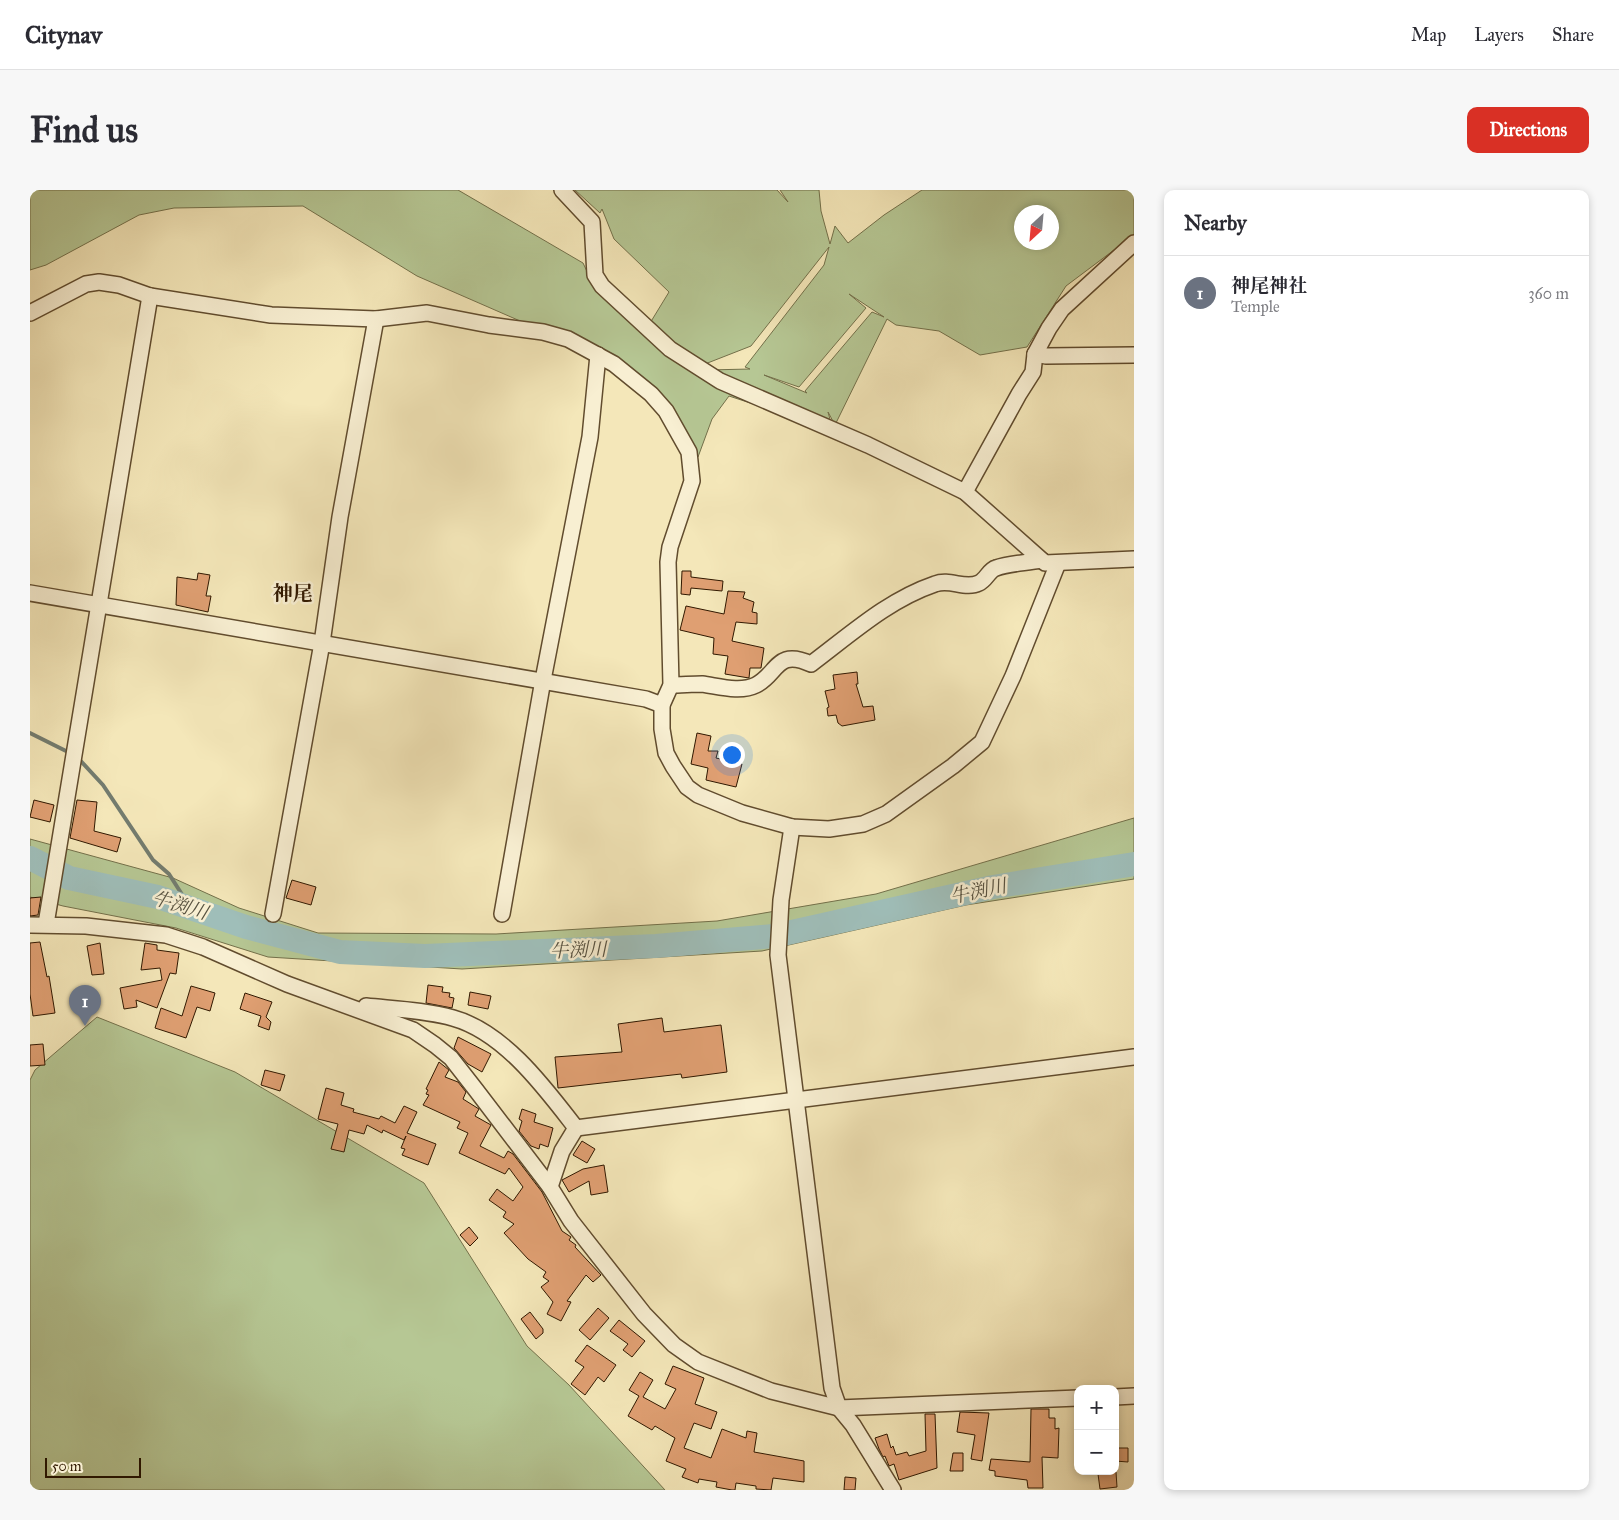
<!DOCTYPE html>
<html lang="en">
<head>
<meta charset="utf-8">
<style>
  :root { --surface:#fff; --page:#f7f7f7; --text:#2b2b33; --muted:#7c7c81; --line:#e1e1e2; --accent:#d93025 }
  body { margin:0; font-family:"IM FELL Great Primer","Noto Serif JP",serif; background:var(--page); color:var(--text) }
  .controls { position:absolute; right:15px; bottom:15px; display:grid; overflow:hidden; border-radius:10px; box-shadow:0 2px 8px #0003 }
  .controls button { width:45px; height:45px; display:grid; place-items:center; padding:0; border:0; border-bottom:1px solid var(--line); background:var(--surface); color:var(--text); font:25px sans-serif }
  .compass { position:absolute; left:984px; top:15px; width:45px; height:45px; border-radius:50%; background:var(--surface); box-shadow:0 2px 8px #0003; rotate:206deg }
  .scale { position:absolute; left:15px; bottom:12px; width:96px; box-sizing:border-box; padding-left:5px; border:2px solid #301800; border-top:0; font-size:14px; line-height:18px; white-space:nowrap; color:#301800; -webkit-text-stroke:4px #f8efd2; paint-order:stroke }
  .you { position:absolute; left:701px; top:564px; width:18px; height:18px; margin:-12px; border:4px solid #fff; border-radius:50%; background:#1a73e8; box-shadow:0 0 0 8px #1a73e833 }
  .badge { display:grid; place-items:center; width:32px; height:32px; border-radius:50%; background:var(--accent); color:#fff; font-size:16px; font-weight:700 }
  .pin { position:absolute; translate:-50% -41px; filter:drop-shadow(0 1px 2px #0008) }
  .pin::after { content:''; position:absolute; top:26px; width:18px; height:15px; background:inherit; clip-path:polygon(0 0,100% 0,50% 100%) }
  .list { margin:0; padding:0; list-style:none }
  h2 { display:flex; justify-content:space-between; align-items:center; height:65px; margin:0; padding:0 20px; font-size:21px }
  h2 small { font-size:16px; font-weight:400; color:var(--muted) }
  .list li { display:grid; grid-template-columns:32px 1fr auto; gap:15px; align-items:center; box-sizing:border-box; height:75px; padding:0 20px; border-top:1px solid var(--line) }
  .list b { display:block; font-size:19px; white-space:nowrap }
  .list p { margin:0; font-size:16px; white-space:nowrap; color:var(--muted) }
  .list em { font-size:16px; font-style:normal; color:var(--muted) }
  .map { position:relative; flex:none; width:1104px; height:1300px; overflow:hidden; border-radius:10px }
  header { display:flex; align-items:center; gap:30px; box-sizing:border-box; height:70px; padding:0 25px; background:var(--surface); border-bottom:1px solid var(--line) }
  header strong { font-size:24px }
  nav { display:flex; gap:28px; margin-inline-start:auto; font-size:18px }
  .intro { display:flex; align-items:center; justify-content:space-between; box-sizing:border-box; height:120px; padding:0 30px }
  h1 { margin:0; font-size:35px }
  .button { padding:12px 22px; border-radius:10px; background:var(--accent); color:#fff; font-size:18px; font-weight:700 }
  main { display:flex; gap:30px; padding:0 30px }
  aside { flex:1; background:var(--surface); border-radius:10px; box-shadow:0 2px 8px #0003 }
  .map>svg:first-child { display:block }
  .green { fill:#b6c794; stroke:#73704a; fill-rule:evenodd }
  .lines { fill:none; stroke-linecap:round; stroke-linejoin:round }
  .stream { stroke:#737c6f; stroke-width:4 }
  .river { stroke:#9fbeb9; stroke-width:24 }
  .building { fill:#df9f72; stroke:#301800 }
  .minor-casing { stroke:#614c2e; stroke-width:18 }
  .minor { stroke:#f8efd2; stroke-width:15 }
  .labels { text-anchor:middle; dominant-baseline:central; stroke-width:5; stroke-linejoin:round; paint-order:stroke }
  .water-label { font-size:19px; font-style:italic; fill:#575241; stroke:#f8efd2 }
  .quarter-label { font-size:20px; font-weight:bold; fill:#301800; stroke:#f8efd2 }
</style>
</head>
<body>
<header>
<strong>Citynav</strong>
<nav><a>Map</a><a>Layers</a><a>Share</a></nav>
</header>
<div class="intro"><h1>Find us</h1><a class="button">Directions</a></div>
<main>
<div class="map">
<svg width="1104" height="1300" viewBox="0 0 1104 1300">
  <rect width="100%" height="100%" fill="#f4e7b9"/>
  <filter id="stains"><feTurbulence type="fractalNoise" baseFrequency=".004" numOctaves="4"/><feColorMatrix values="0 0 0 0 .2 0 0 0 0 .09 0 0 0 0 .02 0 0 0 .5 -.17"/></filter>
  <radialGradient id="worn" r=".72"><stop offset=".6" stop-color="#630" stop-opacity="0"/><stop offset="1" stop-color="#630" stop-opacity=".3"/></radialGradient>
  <g class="green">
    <path d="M 0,0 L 428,0 L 553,73 L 564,96 L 646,167 L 677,180 L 720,179 L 715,177 L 794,75 L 799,57 L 721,156 L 675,174 L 617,138 L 639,102 L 584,49 L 572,19 L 570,23 L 545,0 L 747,0 L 758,12 L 750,0 L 789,0 L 791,21 L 800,54 L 805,36 L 818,53 L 854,25 L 892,0 L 1104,0 L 1104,45 L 1036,96 L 997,157 L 950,165 L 909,141 L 866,135 L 857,129 L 805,235 L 798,222 L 803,240 L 699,206 L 682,229 L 668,267 L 598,183 L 568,165 L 387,86 L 273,16 L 144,18 L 109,25 L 16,75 L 0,80 ZM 992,22 L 1022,22 L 1022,52 L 992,52 ZM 819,104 L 854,127 L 842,122 L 775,201 L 777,203 L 734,185 L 769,197 L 836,118 Z"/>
    <polygon points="1104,628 1104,689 936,715 732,761 432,779 238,767 146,738 33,716 0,707 0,649 143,688 209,718 288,743 466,744 687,731 846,704"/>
    <polygon points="67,827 205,882 394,993 497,1156 539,1195 635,1300 0,1300 0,890 5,880"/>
  </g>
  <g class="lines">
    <g class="stream">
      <polyline points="0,543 40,563"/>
      <polyline points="48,568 73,595 123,670 139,684 153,706 152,716"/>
    </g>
    <polyline class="river" points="0,668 39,688 128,707 216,737 310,762 395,766 626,756 744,746 963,697 1104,674"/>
  </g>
  <g class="building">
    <polygon points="652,381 661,381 661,387 693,391 692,401 661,398 660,405 651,404"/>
    <polygon points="168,383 180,385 176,406 181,406 178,422 146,415 147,387 167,390"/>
    <polygon points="698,401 715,402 713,408 724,412 722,422 727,423 727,434 706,432 702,451 734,458 731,478 720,478 719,488 695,484 698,466 683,464 684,448 650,440 656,416 694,424"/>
    <polygon points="827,482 828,494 826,494 833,517 843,516 845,530 812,536 808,533 806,525 798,526 797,518 799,517 795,501 805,499 803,485"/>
    <polygon points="667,543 681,546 678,561 688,561 686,568 712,574 706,597 676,590 678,578 661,574"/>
    <polygon points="4,610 24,615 20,632 0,627"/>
    <polygon points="47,610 67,612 64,641 91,648 87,662 40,648"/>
    <polygon points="262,690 286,697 281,715 256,708"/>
    <polygon points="11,707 8,725 0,726 0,708"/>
    <polygon points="10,752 17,787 19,786 25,823 3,826 0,804 0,753"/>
    <polygon points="70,753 74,784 62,785 57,756"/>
    <polygon points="115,753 127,755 127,760 149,763 146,784 140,783 127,818 106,810 107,817 94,819 90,798 132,790 130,778 111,780"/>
    <polygon points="398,795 413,797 412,802 420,803 419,807 424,808 422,818 396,813"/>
    <polygon points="161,796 185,803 180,821 167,817 156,848 125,838 131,818 152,826"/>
    <polygon points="440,802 461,806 458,819 438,815"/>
    <polygon points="215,803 242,812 236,827 241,832 239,840 228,836 231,826 210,819"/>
    <polygon points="63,804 66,815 56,818 53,806"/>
    <polygon points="632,828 634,842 691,835 697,882 652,888 651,884 528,898 525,867 592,862 588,834"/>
    <polygon points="428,847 461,864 452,882 438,874 424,858"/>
    <polygon points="13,854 15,875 0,876 0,855"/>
    <polygon points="409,872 419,880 415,887 428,892 436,902 433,909 449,919 445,926 461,935 450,956 474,968 478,961 483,964 512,1002 532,1041 541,1047 539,1050 546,1055 545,1057 571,1085 563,1092 556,1085 537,1111 541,1112 531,1131 517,1124 523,1112 511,1097 519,1091 513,1087 516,1082 498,1069 474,1043 484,1034 473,1027 476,1022 459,1010 467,999 483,1011 493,997 479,978 475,984 429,963 438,943 427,938 430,932 393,915 399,905 396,904 398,900 396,899"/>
    <polygon points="235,880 255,885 250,901 231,895"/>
    <polygon points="296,898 314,903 311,915 324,919 323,922 349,929 351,926 365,933 374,916 387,922 377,943 406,954 398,975 372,965 375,959 371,958 376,946 374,950 353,940 352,943 337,935 334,944 319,940 314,962 301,959 308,934 288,929"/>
    <polygon points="492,919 506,924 504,932 523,938 518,957 510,954 509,959 501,956 489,941 492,931 489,929"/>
    <polygon points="552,951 565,959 557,973 543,965"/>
    <polygon points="574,975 578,1002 561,1005 559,991 539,1002 532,990 553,979"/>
    <polygon points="439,1037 448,1048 440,1056 430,1045"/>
    <polygon points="568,1118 579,1128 560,1150 549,1140"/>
    <polygon points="500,1122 513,1139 513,1143 506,1149 491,1129"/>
    <polygon points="589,1130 615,1151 602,1167 593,1160 598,1154 580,1141"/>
    <polygon points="557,1155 586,1175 574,1192 568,1187 555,1205 541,1194 554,1177 545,1171"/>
    <polygon points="643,1176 674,1188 665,1214 687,1222 681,1239 664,1233 654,1258 681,1268 692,1239 716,1248 717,1241 727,1243 724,1262 774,1271 774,1292 743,1288 741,1300 726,1299 726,1296 706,1293 705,1300 702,1300 686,1297 687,1292 669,1289 668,1293 652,1287 656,1279 636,1271 645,1248 625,1236 622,1240 598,1226 609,1206 599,1200 610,1182 623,1190 613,1207 635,1219 646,1199 635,1194"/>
    <polygon points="1001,1219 1019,1219 1019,1228 1025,1228 1025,1239 1029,1238 1028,1268 1012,1267 1013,1298 998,1298 997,1290 965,1286 965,1281 959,1280 961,1269 1000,1272"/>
    <polygon points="930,1222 959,1223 952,1271 941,1269 945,1245 927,1242"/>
    <polygon points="895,1224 905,1224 907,1278 869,1290 864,1274 859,1276 855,1266 853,1267 849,1259 845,1248 857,1244 861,1258 863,1256 866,1265 877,1262 879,1266 896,1261"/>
    <polygon points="1085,1258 1098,1258 1098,1272 1085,1271"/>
    <polygon points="923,1263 933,1263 933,1281 920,1281"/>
    <polygon points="1086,1282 1087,1297 1070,1299 1068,1284"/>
    <polygon points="815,1287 826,1288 825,1300 814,1300"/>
  </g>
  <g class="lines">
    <defs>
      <g id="minor">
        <polyline points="532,0 562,32 565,85 572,96 640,159 690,191 838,255 935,302 1015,373 1104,369"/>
        <polyline points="0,123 56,94 69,92 89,95 120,106 241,125 346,129 397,123 459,135 513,142 538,149 584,174 621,204 636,221 659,262 662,291 640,357 638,372 641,495 632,515 632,539 636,563 643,576 657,597 668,605 712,623 762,637 799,639 833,634 856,624 923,576 952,552 983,486 1028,373"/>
        <polyline points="1005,164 1016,166 1104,165"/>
        <polyline points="935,302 989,204 1003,182 1005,164 1019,138 1032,119 1104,53"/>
        <polyline points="0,403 616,509 632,515"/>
        <path d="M 641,495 C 651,495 662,494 672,494 C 688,496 710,503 726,495 C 748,484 746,458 781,474 C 821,444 858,410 905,394 C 920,388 935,400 949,393 C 956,390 959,380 966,378 C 979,373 997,373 1011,370"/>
        <polyline points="762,637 751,710 748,765 802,1198 809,1218 823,1235 863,1300"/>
        <polyline points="243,724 292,453 310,327 346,129"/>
        <polyline points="472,724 513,490 560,247 568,165"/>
        <polyline points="16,734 120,106"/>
        <polyline points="0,735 56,736 136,745 173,757 257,794 383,840 405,855 421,868 446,900 520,997 541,1031 614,1124 644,1155 668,1172 741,1201 809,1218 1048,1208"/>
        <path d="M 336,816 C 364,819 395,820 423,828 C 474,842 515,898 546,938"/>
        <polyline points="546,938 1104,867"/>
        <polyline points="520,997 532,961 546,938"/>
        <polyline points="1085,1207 1104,1206"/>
      </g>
    </defs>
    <use href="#minor" class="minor-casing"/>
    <use href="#minor" class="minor"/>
  </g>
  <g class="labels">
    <g class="water-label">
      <text transform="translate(948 701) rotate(-12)">牛渕川</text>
      <text transform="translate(150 715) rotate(17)">牛渕川</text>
      <text transform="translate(548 760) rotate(-2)">牛渕川</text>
    </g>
    <g class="quarter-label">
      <text x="263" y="403">神尾</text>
    </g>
  </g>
  <rect width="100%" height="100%" filter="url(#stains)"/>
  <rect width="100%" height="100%" fill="url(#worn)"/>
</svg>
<div class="controls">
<button>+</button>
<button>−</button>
</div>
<svg class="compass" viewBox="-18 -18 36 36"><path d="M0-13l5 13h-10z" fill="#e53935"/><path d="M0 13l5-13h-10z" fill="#7c7c81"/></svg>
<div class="scale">50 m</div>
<div class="you"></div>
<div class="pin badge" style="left:55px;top:836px;background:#6b7280">1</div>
</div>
<aside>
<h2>Nearby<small></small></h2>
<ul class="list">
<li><span class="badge" style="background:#6b7280">1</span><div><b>神尾神社</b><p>Temple</p></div><em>360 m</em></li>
</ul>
</aside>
</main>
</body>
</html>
